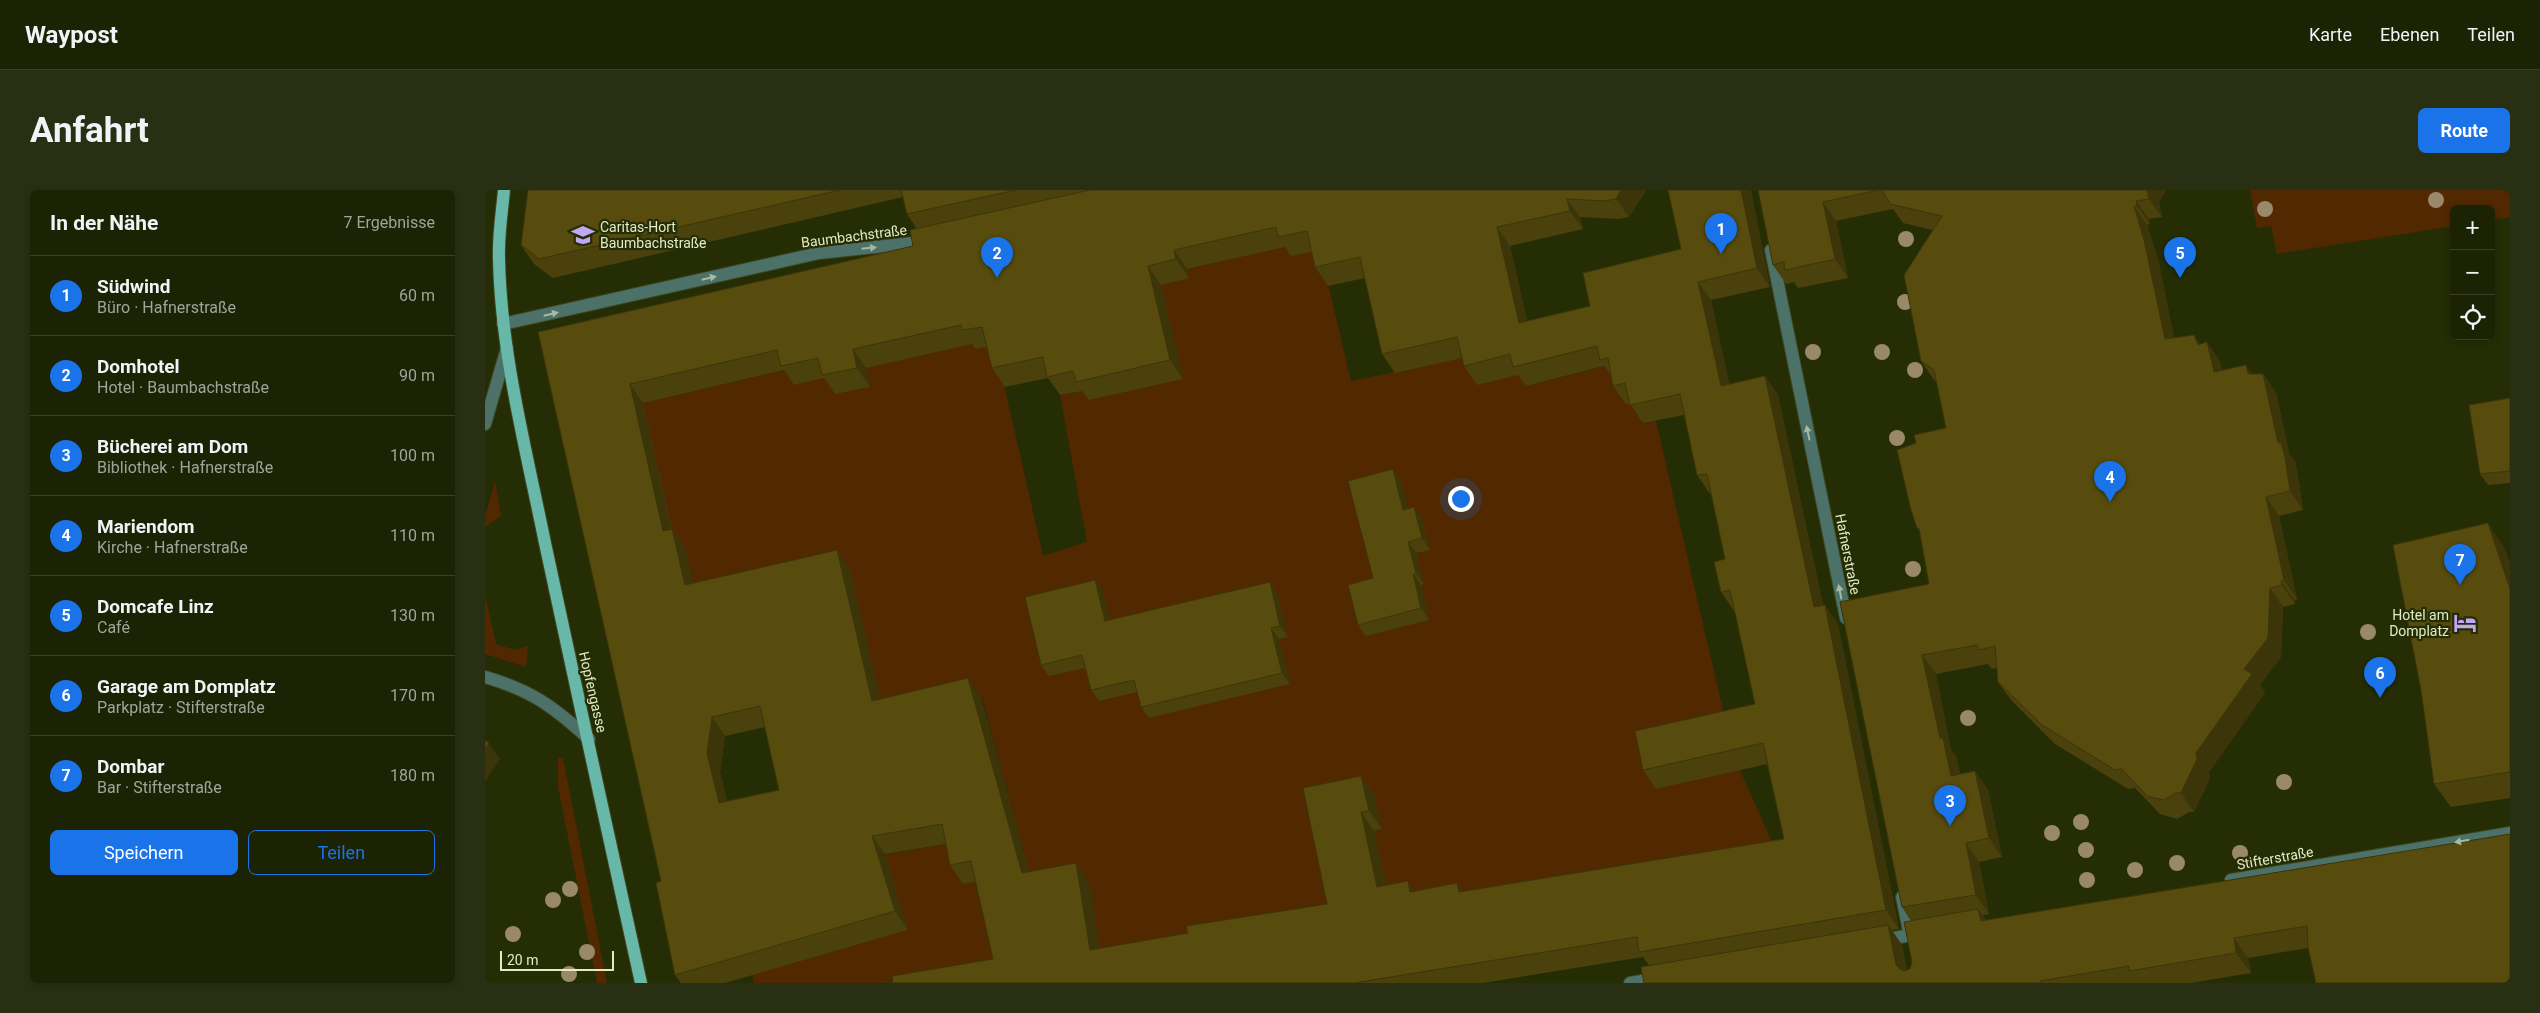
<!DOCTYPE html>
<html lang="de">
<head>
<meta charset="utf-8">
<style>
  :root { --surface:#1c2204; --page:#292f13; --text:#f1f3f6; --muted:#a0a49a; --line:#3a3f26; --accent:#1a73e8 }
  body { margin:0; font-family:Roboto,sans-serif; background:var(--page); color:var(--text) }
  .controls { position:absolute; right:15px; top:15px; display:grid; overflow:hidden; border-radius:8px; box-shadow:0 2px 8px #0003 }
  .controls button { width:45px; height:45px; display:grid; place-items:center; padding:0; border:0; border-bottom:1px solid var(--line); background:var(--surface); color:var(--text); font:25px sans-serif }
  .scale { position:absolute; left:15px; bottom:12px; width:114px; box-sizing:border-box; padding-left:5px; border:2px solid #e2ebc6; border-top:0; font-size:14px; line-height:18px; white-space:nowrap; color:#e2ebc6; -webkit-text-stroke:4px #252d05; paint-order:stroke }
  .you { position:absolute; left:975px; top:308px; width:18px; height:18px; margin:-12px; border:4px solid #fff; border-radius:50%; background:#1a73e8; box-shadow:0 0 0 8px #1a73e833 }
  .badge { display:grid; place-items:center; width:32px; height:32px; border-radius:50%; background:var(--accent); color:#fff; font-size:16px; font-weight:700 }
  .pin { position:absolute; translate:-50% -41px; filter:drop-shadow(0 1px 2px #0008) }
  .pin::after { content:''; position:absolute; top:26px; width:18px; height:15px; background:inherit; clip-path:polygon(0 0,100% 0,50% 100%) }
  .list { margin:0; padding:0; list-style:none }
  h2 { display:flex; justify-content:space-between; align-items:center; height:65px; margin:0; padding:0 20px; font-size:21px }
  h2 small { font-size:16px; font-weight:400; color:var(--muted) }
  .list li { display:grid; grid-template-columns:32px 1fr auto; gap:15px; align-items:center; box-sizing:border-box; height:80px; padding:0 20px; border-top:1px solid var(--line) }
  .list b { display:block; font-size:19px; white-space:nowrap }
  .list p { margin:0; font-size:16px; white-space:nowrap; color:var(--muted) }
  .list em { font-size:16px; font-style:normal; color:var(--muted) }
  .actions { display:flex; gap:10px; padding:15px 20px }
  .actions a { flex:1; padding:11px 0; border:1px solid var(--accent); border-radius:8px; text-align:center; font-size:18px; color:var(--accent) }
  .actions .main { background:var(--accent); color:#fff }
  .icon { flex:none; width:28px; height:28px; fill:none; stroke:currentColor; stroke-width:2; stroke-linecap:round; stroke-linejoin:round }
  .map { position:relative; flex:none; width:2025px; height:793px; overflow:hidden; border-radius:8px }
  header { display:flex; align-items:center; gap:30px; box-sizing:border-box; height:70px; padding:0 25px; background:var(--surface); border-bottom:1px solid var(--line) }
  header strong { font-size:24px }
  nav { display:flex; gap:28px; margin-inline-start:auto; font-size:18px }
  .intro { display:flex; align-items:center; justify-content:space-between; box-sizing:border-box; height:120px; padding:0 30px }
  h1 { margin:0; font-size:35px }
  .button { padding:12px 22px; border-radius:8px; background:var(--accent); color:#fff; font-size:18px; font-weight:700 }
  main { display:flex; gap:30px; padding:0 30px }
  aside { flex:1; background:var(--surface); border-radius:8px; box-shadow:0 2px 8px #0003 }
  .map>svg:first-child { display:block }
  .green { fill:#512800 }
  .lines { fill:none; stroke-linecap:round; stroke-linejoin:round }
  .minor-casing { stroke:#3f4820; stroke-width:14 }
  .major-casing { stroke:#3f4820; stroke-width:14 }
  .minor { stroke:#4b7169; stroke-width:12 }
  .major { stroke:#67b8a8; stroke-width:12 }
  .tree { fill:#998969 }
  .wall { fill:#4b410c; fill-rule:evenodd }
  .shaded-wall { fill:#3d350a }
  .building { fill:#574c0e; stroke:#3d350a; fill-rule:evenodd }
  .oneway { fill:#a6baa1 }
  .labels { text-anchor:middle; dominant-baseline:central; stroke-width:4.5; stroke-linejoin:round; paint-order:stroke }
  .poi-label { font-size:14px; fill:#e2ebc6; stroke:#252d05; text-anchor:start }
  .street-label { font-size:14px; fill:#e2ebc6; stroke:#252d05 }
</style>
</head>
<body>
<header>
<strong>Waypost</strong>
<nav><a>Karte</a><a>Ebenen</a><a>Teilen</a></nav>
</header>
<div class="intro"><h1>Anfahrt</h1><a class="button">Route</a></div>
<main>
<aside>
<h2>In der Nähe<small>7 Ergebnisse</small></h2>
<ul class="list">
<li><span class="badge">1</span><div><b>Südwind</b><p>Büro · Hafnerstraße</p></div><em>60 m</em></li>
<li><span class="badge">2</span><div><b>Domhotel</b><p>Hotel · Baumbachstraße</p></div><em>90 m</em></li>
<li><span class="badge">3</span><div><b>Bücherei am Dom</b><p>Bibliothek · Hafnerstraße</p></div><em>100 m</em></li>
<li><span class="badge">4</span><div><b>Mariendom</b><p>Kirche · Hafnerstraße</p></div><em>110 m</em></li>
<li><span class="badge">5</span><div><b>Domcafe Linz</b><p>Café</p></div><em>130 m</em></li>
<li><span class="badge">6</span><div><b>Garage am Domplatz</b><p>Parkplatz · Stifterstraße</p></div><em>170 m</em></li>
<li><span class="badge">7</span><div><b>Dombar</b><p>Bar · Stifterstraße</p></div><em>180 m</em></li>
</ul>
<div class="actions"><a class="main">Speichern</a><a>Teilen</a></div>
</aside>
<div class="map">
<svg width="2025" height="793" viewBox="0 0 2025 793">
  <rect width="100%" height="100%" fill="#252d05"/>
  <g class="green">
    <polygon points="1765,0 2025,0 2025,27 2006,30 2006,19 1969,19 1969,36 1792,64 1786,36 1772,38"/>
    <polygon points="804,55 835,60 866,191 985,166 1038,183 1041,196 1125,175 1171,231 1243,542 1255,580 1295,670 987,720 901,697 889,641 897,639 889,605 854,733 489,793 269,793 267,785 423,740 379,668 479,651 479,694 545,685 497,507 400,530 222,498 206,383 200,358 191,360 146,193 165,211 305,179 381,178 487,145 490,159 510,155 558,366 602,352 575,205 601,200 676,95 702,79"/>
    <polygon points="10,291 16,326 0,337 0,326"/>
    <polygon points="0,404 11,454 30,460 43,456 41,477 0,464"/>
    <polygon points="73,568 78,568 122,793 112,793 73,597"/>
  </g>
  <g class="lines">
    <defs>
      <g id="minor">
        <polyline points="1286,60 1361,428"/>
        <polyline points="18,134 334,63 428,53 445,49"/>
        <polyline points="0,234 22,158"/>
        <path d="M 0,487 C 46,500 69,517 104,549"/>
        <polyline points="1746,690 2025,643"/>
        <polyline points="1417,707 1425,746"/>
        <polyline points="1397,750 1438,743"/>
        <polyline points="1145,793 1175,788"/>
      </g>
      <path id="major" d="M 19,0 C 17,23 13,46 14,69 C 16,164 41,259 60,353 C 91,500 124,646 156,793"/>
    </defs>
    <use href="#minor" class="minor-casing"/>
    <use href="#major" class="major-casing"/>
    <use href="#minor" class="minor"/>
    <use href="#major" class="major"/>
  </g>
  <g class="tree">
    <circle cx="1951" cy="10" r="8"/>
    <circle cx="1780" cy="19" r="8"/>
    <circle cx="1421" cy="49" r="8"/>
    <circle cx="1420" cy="112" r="8"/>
    <circle cx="1328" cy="162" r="8"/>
    <circle cx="1397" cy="162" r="8"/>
    <circle cx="1430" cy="180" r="8"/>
    <circle cx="1412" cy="248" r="8"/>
    <circle cx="1428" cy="379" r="8"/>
    <circle cx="1883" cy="442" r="8"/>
    <circle cx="1483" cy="528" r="8"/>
    <circle cx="1799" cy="592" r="8"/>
    <circle cx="1596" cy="632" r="8"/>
    <circle cx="1567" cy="643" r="8"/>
    <circle cx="1601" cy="660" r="8"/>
    <circle cx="1755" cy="663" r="8"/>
    <circle cx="1692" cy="673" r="8"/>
    <circle cx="1650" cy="680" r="8"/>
    <circle cx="1602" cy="690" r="8"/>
    <circle cx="85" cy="699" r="8"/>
    <circle cx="68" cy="710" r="8"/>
    <circle cx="28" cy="744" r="8"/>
    <circle cx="102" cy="762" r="8"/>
    <circle cx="84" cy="784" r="8"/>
  </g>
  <g class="wall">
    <path d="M 43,0 L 1161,0 L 1144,27 L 1133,29 L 1095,27 L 1098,39 L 1025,56 L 1042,131 L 1105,116 L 1196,59 L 1266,2 L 1285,97 L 1226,110 L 1244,194 L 1280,186 L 1293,205 L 1338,415 L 1353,434 L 1414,739 L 1407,740 L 1417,755 L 1422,780 L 1425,779 L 1427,772 L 1426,731 L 1417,717 L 1355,412 L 1444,394 L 1435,342 L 1432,338 L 1431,253 L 1461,238 L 1452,192 L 1449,190 L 1436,171 L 1448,40 L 1418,33 L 1408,19 L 1351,31 L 1363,88 L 1313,98 L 1309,92 L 1301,94 L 1288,75 L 1273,0 L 1681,0 L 1674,12 L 1677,27 L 1664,29 L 1665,34 L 1662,35 L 1673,69 L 1689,148 L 1716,154 L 1735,171 L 1737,181 L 1767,184 L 1778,184 L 1791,203 L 1804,263 L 1810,271 L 1813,286 L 1818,320 L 1794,326 L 1812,409 L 1810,410 L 1810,414 L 1798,417 L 1796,467 L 1775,495 L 1780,503 L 1724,582 L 1725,588 L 1709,622 L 1704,622 L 1692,629 L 1675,624 L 1650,598 L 1643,599 L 1570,554 L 1526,510 L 1513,492 L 1512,478 L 1507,479 L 1503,474 L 1451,484 L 1466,560 L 1471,566 L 1475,584 L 1490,581 L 1503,600 L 1517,667 L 1494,672 L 1504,724 L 1497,725 L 1501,730 L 2025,644 L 1823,758 L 1763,768 L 1766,783 L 1706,793 L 1159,793 L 1164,775 L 1158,767 L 998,793 L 399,793 L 508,769 L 491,692 L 478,694 L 465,675 L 461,654 L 400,664 L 423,740 L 240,793 L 196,793 L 190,785 L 176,691 L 53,142 L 428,56 L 432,39 L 422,24 L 418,7 L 68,88 L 49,74 L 36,55 ZM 800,57 L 806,66 L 826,62 L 830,77 L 843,96 L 880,88 L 897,164 L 910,183 L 977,168 L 979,176 L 992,195 L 1033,185 L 1041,196 L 1119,176 L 1126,186 L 1128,196 L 1141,214 L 1145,214 L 1158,233 L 1199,225 L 1212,285 L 1225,304 L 1226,304 L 1240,369 L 1236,402 L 1249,421 L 1250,421 L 1270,514 L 1158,580 L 1171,599 L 1282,574 L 1299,649 L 978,701 L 972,693 L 929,701 L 901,696 L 889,641 L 897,639 L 889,604 L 876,586 L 842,714 L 703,743 L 615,759 L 604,692 L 544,681 L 496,507 L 395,509 L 365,379 L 208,393 L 200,358 L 187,339 L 158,213 L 299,180 L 309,195 L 339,188 L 350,204 L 385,197 L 381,178 L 487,154 L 490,159 L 502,157 L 507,178 L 520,197 L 563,188 L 575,205 L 597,201 L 604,210 L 698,189 L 676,95 L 704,88 L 702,79 ZM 280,537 L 294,600 L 242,611 L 235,582 L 240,546 Z"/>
    <polygon points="2025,208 2025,293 2003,295 1995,284"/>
    <polygon points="916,291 923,319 929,317 937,328 945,360 931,363 939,394 936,395 944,430 881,446 873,435 888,388"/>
    <polygon points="2019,357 2025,374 2025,608 1966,617 1949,594"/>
    <polygon points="785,392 792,403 803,447 794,449 805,494 664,528 656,517 652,502 614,511 606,500 600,478 564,486 556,475 618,401 625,430"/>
  </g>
  <g class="shaded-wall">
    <polygon points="1136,0 1161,0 1144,27 1131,9"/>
    <polygon points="1256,0 1266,0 1285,97 1272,78"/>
    <polygon points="1662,0 1681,0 1674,12 1677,27 1664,9"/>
    <polygon points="1082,9 1095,27 1098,39 1085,21"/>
    <polygon points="1651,11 1664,29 1665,34 1652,16"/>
    <polygon points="1338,12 1351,31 1363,88 1350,69"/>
    <polygon points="1649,16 1662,35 1673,69 1693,168 1680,149"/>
    <polygon points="1012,37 1025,56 1047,152 1034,133"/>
    <polygon points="689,60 702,79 704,88 691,69"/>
    <polygon points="663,76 676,95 698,189 685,170"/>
    <polygon points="1213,92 1226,110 1249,214 1236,196"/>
    <polygon points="1709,145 1722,164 1713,155"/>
    <polygon points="1722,152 1735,171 1742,201 1729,182"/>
    <polygon points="368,159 381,178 385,197 372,178"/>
    <polygon points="1761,175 1774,194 1763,184"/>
    <polygon points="1778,184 1791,203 1804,263 1810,271 1813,286 1818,320 1805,301 1793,253"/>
    <polygon points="1280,186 1293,205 1342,436 1329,417"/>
    <polygon points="145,194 158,213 191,360 178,341"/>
    <polygon points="908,279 916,291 926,331 918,320"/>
    <polygon points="1781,307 1794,326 1812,409 1799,390"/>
    <polygon points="929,317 937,328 945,360 937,348"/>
    <polygon points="2003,333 2019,357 2025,374 2025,399"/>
    <polygon points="187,339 200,358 213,414 200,395"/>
    <polygon points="923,352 931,363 939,394 931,383"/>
    <polygon points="352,360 365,379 400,530 387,511"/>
    <polygon points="928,384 936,395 944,430 936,418"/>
    <polygon points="610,390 618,401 628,442 620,431"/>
    <polygon points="1796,391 1810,410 1810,414 1797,395"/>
    <polygon points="785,392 792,403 803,447 795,436"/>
    <polygon points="1785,398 1798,417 1796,467 1775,495 1780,503 1724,582 1725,588 1709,622 1696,603 1711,563 1759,479"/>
    <polygon points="1340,415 1353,434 1414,739 1401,720"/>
    <polygon points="786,438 794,449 805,494 797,483"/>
    <polygon points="1437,465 1451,484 1466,560 1471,566 1479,605 1466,586 1455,548"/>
    <polygon points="483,488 496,507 550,701 537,683"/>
    <polygon points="227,527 240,546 235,582 247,632 234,613 222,563"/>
    <polygon points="4,553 15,569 0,592 0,559"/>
    <polygon points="1490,581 1503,600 1517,667 1504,648"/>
    <polygon points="876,586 889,604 897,639 884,621"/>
    <polygon points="876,622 889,641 905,716 892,697"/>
    <polygon points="387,646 400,664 423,740 410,721"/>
    <polygon points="1481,653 1494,672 1504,724 1491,705"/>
    <polygon points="591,673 604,692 619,779 605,760"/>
    <polygon points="923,691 936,710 925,702"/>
    <polygon points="972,693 985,712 974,702"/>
    <polygon points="1493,719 1508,739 1496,731"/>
    <polygon points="1403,735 1417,755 1425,793 1411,775"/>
    <polygon points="1749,748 1763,768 1766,783 1751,763"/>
  </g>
  <g class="building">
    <polygon points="43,0 355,0 54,69 36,55"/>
    <polygon points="416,0 531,0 422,24"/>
    <path d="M 605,0 L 1136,0 L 1131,9 L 1120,11 L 1082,9 L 1085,21 L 1012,37 L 1034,133 L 1105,116 L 1098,83 L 1196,59 L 1183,0 L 1256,0 L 1272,78 L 1213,92 L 1236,196 L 1280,186 L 1329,417 L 1340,415 L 1401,720 L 1154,762 L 1152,747 L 869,793 L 399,793 L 408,792 L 407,786 L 508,769 L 486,671 L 465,675 L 457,634 L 387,646 L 410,721 L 190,785 L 171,693 L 176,691 L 53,142 L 428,56 L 425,40 ZM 791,37 L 793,47 L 822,41 L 830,77 L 875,67 L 897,164 L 972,147 L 979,176 L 1025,164 L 1028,177 L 1112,156 L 1115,170 L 1123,168 L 1128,196 L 1140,193 L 1145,215 L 1195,204 L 1212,285 L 1222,284 L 1240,369 L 1229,372 L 1236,402 L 1245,400 L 1270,514 L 1150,541 L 1158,580 L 1278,553 L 1299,649 L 974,702 L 972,693 L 925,702 L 923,691 L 892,697 L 876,622 L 884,621 L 876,586 L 818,598 L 842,714 L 701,736 L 703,743 L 605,760 L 591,673 L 537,683 L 483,488 L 387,511 L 352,360 L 200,395 L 187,339 L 178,341 L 145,194 L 292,160 L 296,176 L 333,168 L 337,185 L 372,178 L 368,159 L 476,135 L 477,140 L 497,137 L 507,178 L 558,167 L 562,187 L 588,181 L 591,192 L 685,170 L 663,76 L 691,69 L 689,60 ZM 275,516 L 294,600 L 234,613 L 222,563 L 227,527 Z"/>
    <polygon points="1273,0 1394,0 1338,12 1350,69 1300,80 1299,72 1288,75"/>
    <polygon points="1397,0 1662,0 1664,9 1651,11 1652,16 1649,16 1659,50 1680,149 1709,145 1713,155 1722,152 1729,182 1761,175 1763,184 1778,184 1793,253 1796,253 1800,267 1805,301 1781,307 1799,390 1796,391 1797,395 1785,398 1783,448 1759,479 1767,484 1711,563 1712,569 1696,603 1691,603 1679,610 1662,606 1637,579 1630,580 1557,535 1513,492 1510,456 1494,460 1492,455 1437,465 1455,548 1458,548 1466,586 1490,581 1504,648 1481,653 1491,705 1417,717 1355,412 1444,394 1434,338 1432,338 1426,320 1412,260 1431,253 1429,245 1461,238 1449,180 1436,171 1419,85 1457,26 1405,14"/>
    <polygon points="2025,208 2025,281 1995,284 1984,215"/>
    <polygon points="908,279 918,320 929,317 937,348 923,352 931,383 928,384 936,418 873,435 863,395 888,388 863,291"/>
    <polygon points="2003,333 2025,399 2025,582 1949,594 1936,500 1908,355"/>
    <polygon points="610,390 620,431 785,392 795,436 786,438 797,483 656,517 649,490 606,500 597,465 556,475 540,407"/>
    <polygon points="0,550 4,553 0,559"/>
    <polygon points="2025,644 2025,793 1831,793 1823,757 1822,736 1749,748 1751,763 1644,781 1644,776 1555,791 1555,793 1159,793 1156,777 1403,735 1411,775 1416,780 1420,781 1425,779 1427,772 1419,732 1493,719 1496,731"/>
  </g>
  <defs><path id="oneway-solid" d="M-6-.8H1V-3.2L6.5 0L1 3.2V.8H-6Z" transform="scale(1.25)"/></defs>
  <g class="oneway">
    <use href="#oneway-solid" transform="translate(384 58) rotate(-6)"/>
    <use href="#oneway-solid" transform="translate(224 88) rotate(-13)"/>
    <use href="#oneway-solid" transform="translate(66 124) rotate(-13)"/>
    <use href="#oneway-solid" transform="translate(1323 243) rotate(-102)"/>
    <use href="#oneway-solid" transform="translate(1355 402) rotate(-101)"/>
    <use href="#oneway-solid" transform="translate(1977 651) rotate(170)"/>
  </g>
  <defs>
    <symbol id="school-bare" viewBox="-9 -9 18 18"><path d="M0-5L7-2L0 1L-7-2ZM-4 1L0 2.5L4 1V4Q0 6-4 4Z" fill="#c1a8f3" stroke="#252d05" stroke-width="2.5" paint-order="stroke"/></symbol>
    <symbol id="hotel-bare" viewBox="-9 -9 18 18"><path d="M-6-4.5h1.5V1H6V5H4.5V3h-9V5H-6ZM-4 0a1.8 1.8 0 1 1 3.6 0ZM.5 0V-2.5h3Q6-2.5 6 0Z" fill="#c1a8f3" stroke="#252d05" stroke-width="2.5" paint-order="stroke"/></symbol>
  </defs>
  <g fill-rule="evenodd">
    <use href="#school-bare" x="82" y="29" width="32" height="32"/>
    <use href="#hotel-bare" x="1964" y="417" width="32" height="32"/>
  </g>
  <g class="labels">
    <g class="poi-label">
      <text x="115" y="37">Caritas-Hort<tspan x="115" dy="16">Baumbachstraße</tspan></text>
      <text x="1964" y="425" text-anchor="end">Hotel am<tspan x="1964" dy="16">Domplatz</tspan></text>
    </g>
    <g class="street-label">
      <text transform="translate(369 46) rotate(-7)">Baumbachstraße</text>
      <text transform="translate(1363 364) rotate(79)">Hafnerstraße</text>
      <text transform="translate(108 502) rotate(77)">Hopfengasse</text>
      <text transform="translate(1790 668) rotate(-10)">Stifterstraße</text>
    </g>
  </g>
</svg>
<div class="controls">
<button>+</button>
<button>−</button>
<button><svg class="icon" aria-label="locate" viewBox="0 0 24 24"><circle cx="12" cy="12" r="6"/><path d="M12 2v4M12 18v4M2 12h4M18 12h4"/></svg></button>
</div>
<div class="scale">20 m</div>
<div class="you"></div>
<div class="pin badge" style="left:1236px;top:64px">1</div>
<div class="pin badge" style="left:512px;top:88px">2</div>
<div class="pin badge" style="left:1465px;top:636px">3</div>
<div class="pin badge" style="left:1625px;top:312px">4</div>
<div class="pin badge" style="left:1695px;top:88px">5</div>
<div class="pin badge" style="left:1895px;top:508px">6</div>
<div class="pin badge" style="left:1975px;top:395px">7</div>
</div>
</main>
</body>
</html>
